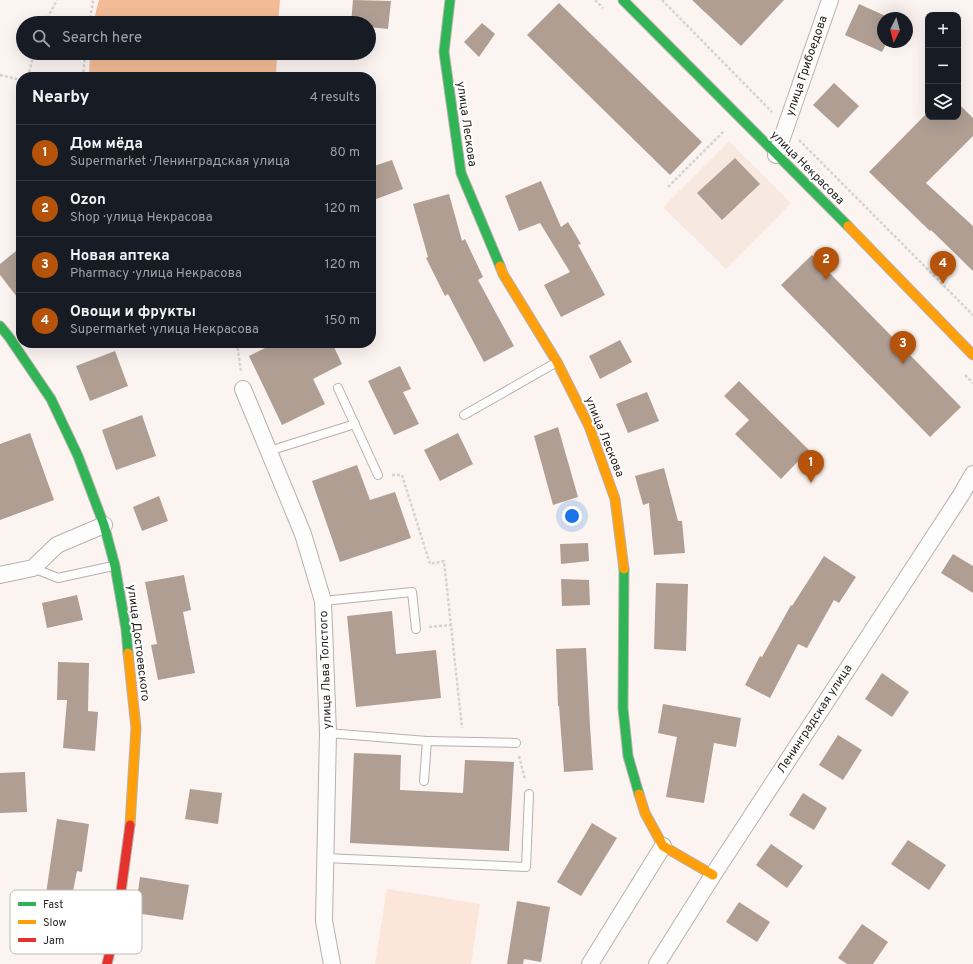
<!DOCTYPE html>
<html lang="en">
<head>
<meta charset="utf-8">
<style>
  :root { --surface:#171b24; --page:#242831; --text:#f1f3f6; --muted:#9ea1a6; --line:#363941; --accent:#b45309 }
  body { margin:0; font-family:Overpass,sans-serif; background:var(--page); color:var(--text) }
  .controls { position:absolute; right:12px; top:12px; display:grid; overflow:hidden; border-radius:8px; box-shadow:0 4px 16px #0002 }
  .controls button { width:36px; height:36px; display:grid; place-items:center; padding:0; border:0; border-bottom:1px solid var(--line); background:var(--surface); color:var(--text); font:20px sans-serif }
  .compass { position:absolute; left:877px; top:12px; width:36px; height:36px; border-radius:50%; background:var(--surface); box-shadow:0 4px 16px #0002; rotate:186deg }
  .you { position:absolute; left:572px; top:516px; width:14px; height:14px; margin:-10px; border:3px solid #fff; border-radius:50%; background:#1a73e8; box-shadow:0 0 0 6px #1a73e833 }
  .badge { display:grid; place-items:center; width:26px; height:26px; border-radius:50%; background:var(--accent); color:#fff; font-size:13px; font-weight:700 }
  .pin { position:absolute; translate:-50% -33px; filter:drop-shadow(0 1px 2px #0008) }
  .pin::after { content:''; position:absolute; top:21px; width:14px; height:12px; background:inherit; clip-path:polygon(0 0,100% 0,50% 100%) }
  .list { margin:0; padding:0; list-style:none }
  h2 { display:flex; justify-content:space-between; align-items:center; height:52px; margin:0; padding:0 16px; font-size:17px }
  h2 small { font-size:13px; font-weight:400; color:var(--muted) }
  .list li { display:grid; grid-template-columns:26px 1fr auto; gap:12px; align-items:center; box-sizing:border-box; height:56px; padding:0 16px; border-top:1px solid var(--line) }
  .list b { display:block; font-size:15px; white-space:nowrap }
  .list p { margin:0; font-size:13px; white-space:nowrap; color:var(--muted) }
  .list em { font-size:13px; font-style:normal; color:var(--muted) }
  .icon { flex:none; width:22px; height:22px; fill:none; stroke:currentColor; stroke-width:2; stroke-linecap:round; stroke-linejoin:round }
  .map { position:relative; flex:none; width:973px; height:964px; overflow:hidden }
  .search { position:absolute; background:var(--surface); box-shadow:0 4px 16px #0002; left:16px; top:16px; width:360px; height:44px; display:flex; align-items:center; gap:10px; box-sizing:border-box; padding:0 14px; border-radius:22px; color:var(--muted); font-size:15px }
  .panel { position:absolute; background:var(--surface); box-shadow:0 4px 16px #0002; left:16px; top:72px; width:360px; height:276px; border-radius:16px }
  .map>svg:first-child { display:block }
  .built { fill:#f7e8e0 }
  .green { fill:#fce6da }
  .water { fill:#f4bb97 }
  .building { fill:#b09e93 }
  .lines { fill:none; stroke-linecap:round; stroke-linejoin:round }
  .lane-casing { stroke:#b7b1ae; stroke-width:10 }
  .street-casing { stroke:#b7b1ae; stroke-width:18 }
  .fast-casing { stroke:#b7b1ae; stroke-width:11 }
  .slow-casing { stroke:#b7b1ae; stroke-width:11 }
  .jam-casing { stroke:#b7b1ae; stroke-width:11 }
  .path { stroke:#d6d4d3; stroke-width:2.5; stroke-dasharray:3 2; stroke-linecap:butt }
  .lane { stroke:#fefdfd; stroke-width:8 }
  .street { stroke:#fefdfd; stroke-width:16 }
  .fast { stroke:#30b455; stroke-width:9 }
  .slow { stroke:#ff9f0a; stroke-width:9 }
  .jam { stroke:#e5322d; stroke-width:9 }
  .labels { text-anchor:middle; dominant-baseline:central; stroke-width:4; stroke-linejoin:round; paint-order:stroke }
  .street-label { font-size:12px; fill:#241f1c; stroke:#fff }
  .key { fill:#fff; stroke:#bdbcbb; stroke-width:1 }
  .key-label { font-size:11px; fill:#241f1c }
</style>
</head>
<body>
<div class="map">
<svg width="973" height="964" viewBox="0 0 973 964">
  <rect width="100%" height="100%" fill="#fbf4f1"/>
  <polygon class="built" points="729,141 791,203 726,269 663,207"/>
  <polygon class="green" points="387,889 480,904 471,964 375,964"/>
  <g class="water">
    <polygon points="99,0 280,0 278,23 93,23"/>
    <polygon points="90,53 277,53 276,77 89,77"/>
  </g>
  <g class="building">
    <polygon points="353,0 391,1 388,29 369,27 369,23 351,23"/>
    <polygon points="692,0 784,0 741,46"/>
    <polygon points="559,3 702,142 670,175 527,35"/>
    <polygon points="859,4 890,18 883,18 883,42 887,42 882,52 845,35"/>
    <polygon points="482,23 495,34 479,57 464,42"/>
    <polygon points="834,83 859,106 838,128 813,105"/>
    <polygon points="958,103 973,118 973,136 926,183 973,226 973,271 931,230 930,231 869,172 928,112 928,117 958,117"/>
    <polygon points="735,158 760,184 722,220 697,193"/>
    <polygon points="392,160 403,189 371,201 371,167"/>
    <polygon points="541,181 561,227 568,222 581,244 578,245 605,295 561,317 544,285 570,272 540,223 519,231 505,196"/>
    <polygon points="449,194 462,241 465,239 483,277 478,280 514,346 484,362 448,294 445,296 426,258 428,257 413,204"/>
    <polygon points="21,247 21,302 0,275 0,264"/>
    <polygon points="812,255 961,407 930,437 781,285"/>
    <polygon points="620,340 632,362 600,379 589,356"/>
    <polygon points="275,343 332,343 342,364 313,379 325,404 282,425 249,356"/>
    <polygon points="115,351 128,386 90,401 76,366"/>
    <polygon points="400,366 411,389 403,392 419,424 394,435 368,381"/>
    <polygon points="739,381 809,450 781,479 735,434 749,420 724,396"/>
    <polygon points="647,392 659,421 628,433 616,404"/>
    <polygon points="142,415 156,456 116,470 102,430"/>
    <polygon points="558,427 578,497 553,505 534,436"/>
    <polygon points="30,433 54,500 0,520 0,444"/>
    <polygon points="458,433 473,464 440,481 424,450"/>
    <polygon points="357,465 370,500 395,492 411,538 340,562 312,481"/>
    <polygon points="664,468 678,521 682,521 685,553 654,555 649,503 643,505 635,476"/>
    <polygon points="159,496 168,521 142,531 133,507"/>
    <polygon points="588,543 589,561 561,564 560,544"/>
    <polygon points="953,554 973,566 973,593 941,573"/>
    <polygon points="824,556 856,577 839,603 834,600 807,648 798,644 770,698 745,685 760,656 762,657 791,605 792,606"/>
    <polygon points="184,575 191,610 183,612 195,673 158,680 151,645 157,644 145,582"/>
    <polygon points="561,579 589,580 590,605 562,606"/>
    <polygon points="656,583 688,584 686,651 654,649"/>
    <polygon points="77,595 83,620 47,628 42,603"/>
    <polygon points="392,611 396,654 436,650 441,698 356,707 347,616"/>
    <polygon points="586,648 590,726 593,770 564,772 559,706 558,706 556,649"/>
    <polygon points="58,662 89,663 88,711 98,712 95,751 63,748 67,700 57,700"/>
    <polygon points="882,673 909,692 892,717 865,699"/>
    <polygon points="663,704 741,718 736,747 714,743 704,803 666,797 677,737 658,733"/>
    <polygon points="838,735 862,750 843,780 819,765"/>
    <polygon points="354,753 401,755 400,790 463,793 465,760 514,762 509,851 350,843"/>
    <polygon points="25,772 27,812 0,813 0,773"/>
    <polygon points="190,789 222,793 218,824 185,819"/>
    <polygon points="803,793 827,808 814,830 789,815"/>
    <polygon points="57,819 89,824 82,872 77,871 66,926 42,921"/>
    <polygon points="592,823 617,838 581,896 557,882"/>
    <polygon points="908,840 946,865 929,890 891,864"/>
    <polygon points="771,844 803,866 787,888 756,865"/>
    <polygon points="140,877 189,885 183,920 135,913"/>
    <polygon points="517,901 550,907 541,962 524,959 523,964 507,964"/>
    <polygon points="739,902 770,922 757,942 726,922"/>
    <polygon points="862,924 888,942 873,964 847,964 838,958"/>
  </g>
  <g class="lines">
    <defs>
      <g id="lane">
        <polyline points="338,388 378,475"/>
        <polyline points="464,415 557,362"/>
        <polyline points="269,451 355,424"/>
        <polyline points="33,568 58,578 113,566"/>
        <polyline points="323,601 412,592 416,629"/>
        <polyline points="328,733 427,741 424,781"/>
        <polyline points="427,741 516,743"/>
        <polyline points="325,858 526,867 529,794"/>
      </g>
      <g id="street">
        <polyline points="776,155 830,0"/>
        <polyline points="243,389 303,534 323,601 328,733 324,921 332,964"/>
        <polyline points="0,575 33,568 57,545 104,525"/>
        <polyline points="590,964 663,846"/>
        <polyline points="657,964 713,875 961,495 973,474"/>
      </g>
      <g id="fast">
        <polyline points="450,0 444,52 461,173 500,266"/>
        <polyline points="623,0 848,226"/>
        <polyline points="0,326 9,337 51,399 78,456 104,525 115,566 126,629 128,653"/>
        <polyline points="624,569 623,708 628,756 639,794"/>
      </g>
      <g id="slow">
        <polyline points="848,226 973,355"/>
        <polyline points="500,266 503,274 557,362 589,426 615,499 624,569"/>
        <polyline points="128,653 136,728 130,825"/>
        <polyline points="639,794 645,813 663,846 713,875"/>
      </g>
      <polyline id="jam" points="107,964 117,921 130,825"/>
    </defs>
    <use href="#lane" class="lane-casing"/>
    <use href="#street" class="street-casing"/>
    <use href="#fast" class="fast-casing"/>
    <use href="#slow" class="slow-casing"/>
    <use href="#jam" class="jam-casing"/>
    <g class="path">
      <polyline points="595,0 603,8"/>
      <polyline points="662,0 772,112"/>
      <polyline points="46,23 50,13 57,0"/>
      <polyline points="89,23 93,2 90,0"/>
      <polyline points="0,75 21,80"/>
      <polyline points="28,77 34,53"/>
      <polyline points="83,77 85,53"/>
      <polyline points="799,140 973,315"/>
      <polyline points="668,187 724,131"/>
      <polyline points="237,343 241,372"/>
      <polyline points="965,375 973,383"/>
      <polyline points="392,475 402,475 430,564 444,561 462,728"/>
      <polyline points="429,627 451,625"/>
      <polyline points="519,756 525,780"/>
    </g>
    <use href="#lane" class="lane"/>
    <use href="#street" class="street"/>
    <use href="#fast" class="fast"/>
    <use href="#slow" class="slow"/>
    <use href="#jam" class="jam"/>
  </g>
  <g class="labels">
    <g class="street-label">
      <text transform="translate(807 66) rotate(-71)">улица Грибоедова</text>
      <text transform="translate(466 124) rotate(82)">улица Лескова</text>
      <text transform="translate(807 168) rotate(45)">улица Некрасова</text>
      <text transform="translate(604 437) rotate(68)">улица Лескова</text>
      <text transform="translate(138 643) rotate(83)">улица Достоевского</text>
      <text transform="translate(326 670) rotate(-92)">улица Льва Толстого</text>
      <text transform="translate(815 719) rotate(-57)">Ленинградская улица</text>
    </g>
  </g>
  <rect x="10" y="890" width="132" height="64" rx="6" class="key"/>
  <rect x="18" y="902" width="18" height="4" fill="#30b455"/>
  <rect x="18" y="920" width="18" height="4" fill="#ff9f0a"/>
  <rect x="18" y="938" width="18" height="4" fill="#e5322d"/>
  <g class="key-label">
    <text x="43" y="908">Fast</text>
    <text x="43" y="926">Slow</text>
    <text x="43" y="944">Jam</text>
  </g>
</svg>
<div class="controls">
<button>+</button>
<button>−</button>
<button><svg class="icon" aria-label="layers" viewBox="0 0 24 24"><path d="M12 4l9 5-9 5-9-5zM3 14l9 5 9-5"/></svg></button>
</div>
<svg class="compass" viewBox="-18 -18 36 36"><path d="M0-13l5 13h-10z" fill="#e53935"/><path d="M0 13l5-13h-10z" fill="#9ea1a6"/></svg>
<div class="you"></div>
<div class="pin badge" style="left:811px;top:483px">1</div>
<div class="pin badge" style="left:826px;top:280px">2</div>
<div class="pin badge" style="left:903px;top:364px">3</div>
<div class="pin badge" style="left:943px;top:284px">4</div>
<div class="search"><svg class="icon" aria-label="search" viewBox="0 0 24 24"><circle cx="10" cy="10" r="6"/><path d="M15 15l6 6"/></svg>Search here</div>
<section class="panel">
<h2>Nearby<small>4 results</small></h2>
<ul class="list">
<li><span class="badge">1</span><div><b>Дом мёда</b><p>Supermarket · Ленинградская улица</p></div><em>80 m</em></li>
<li><span class="badge">2</span><div><b>Ozon</b><p>Shop · улица Некрасова</p></div><em>120 m</em></li>
<li><span class="badge">3</span><div><b>Новая аптека</b><p>Pharmacy · улица Некрасова</p></div><em>120 m</em></li>
<li><span class="badge">4</span><div><b>Овощи и фрукты</b><p>Supermarket · улица Некрасова</p></div><em>150 m</em></li>
</ul>
</section>
</div>
</body>
</html>
